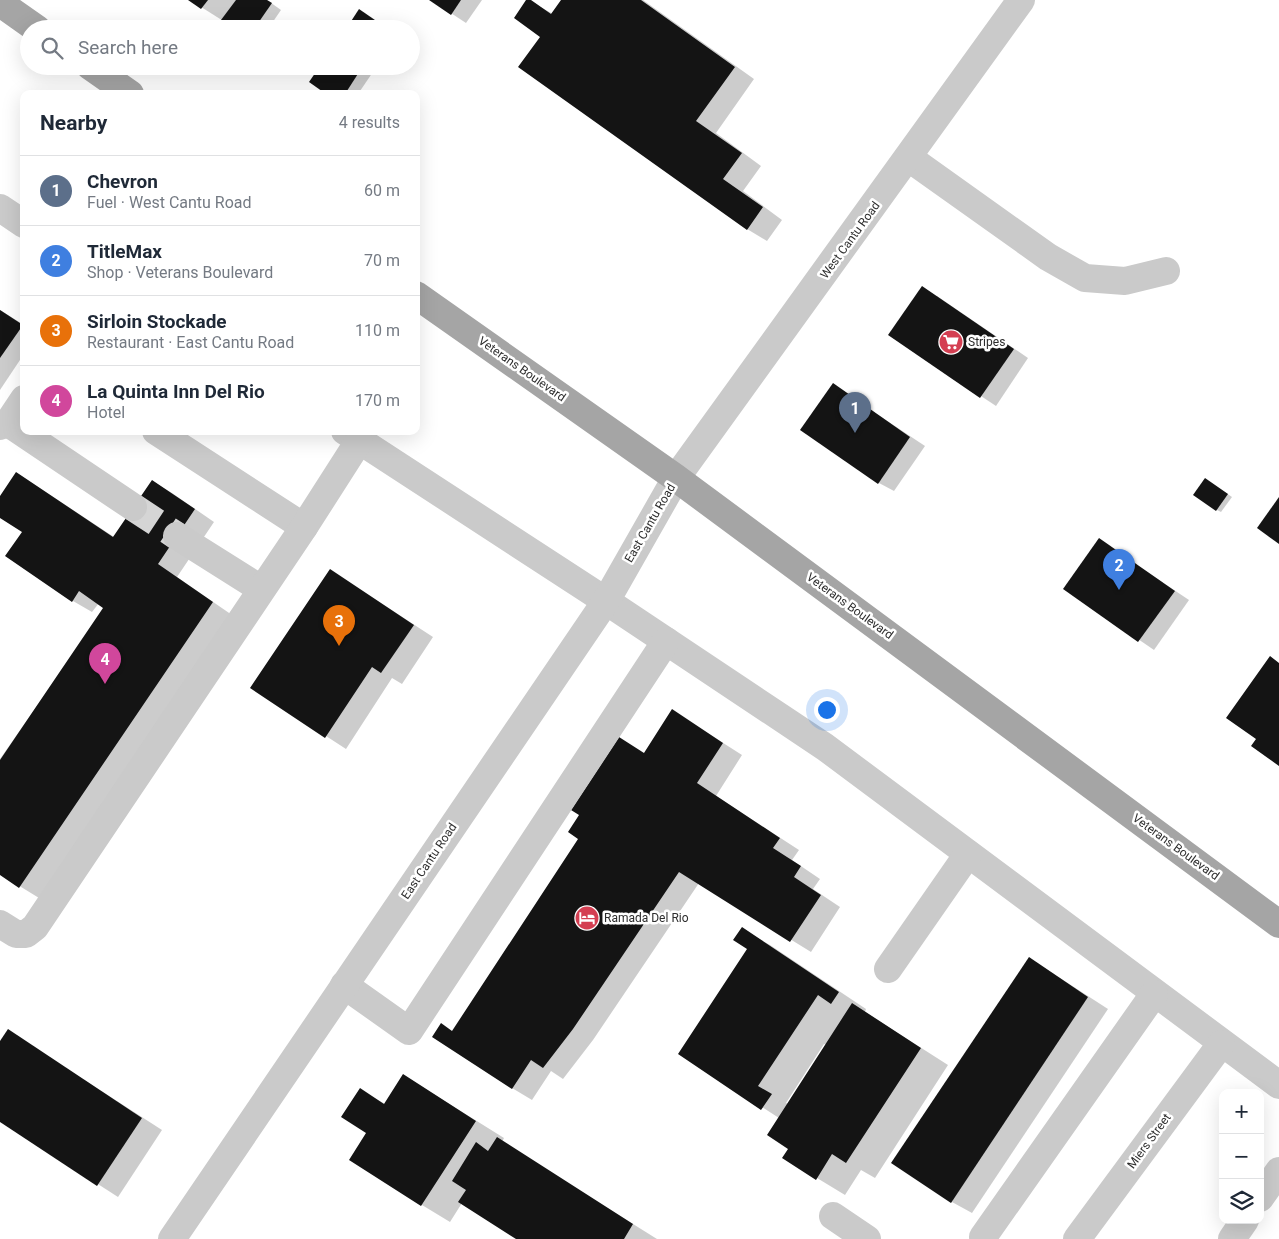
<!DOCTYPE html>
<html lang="en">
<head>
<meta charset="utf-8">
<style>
  :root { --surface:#fff; --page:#f2f2f3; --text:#1f2937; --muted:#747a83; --line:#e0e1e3; --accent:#d43f52 }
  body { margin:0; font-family:Roboto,sans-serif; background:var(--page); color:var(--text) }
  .controls { position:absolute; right:15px; bottom:15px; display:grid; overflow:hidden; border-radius:10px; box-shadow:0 5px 20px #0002 }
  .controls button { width:45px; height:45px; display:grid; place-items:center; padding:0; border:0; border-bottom:1px solid var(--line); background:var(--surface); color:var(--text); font:25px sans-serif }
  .you { position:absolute; left:826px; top:709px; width:18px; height:18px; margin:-12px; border:4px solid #fff; border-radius:50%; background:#1a73e8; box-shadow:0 0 0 8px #1a73e833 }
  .badge { display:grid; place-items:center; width:32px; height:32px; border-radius:50%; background:var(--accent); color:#fff; font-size:16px; font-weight:700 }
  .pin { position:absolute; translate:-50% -41px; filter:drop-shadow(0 1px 2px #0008) }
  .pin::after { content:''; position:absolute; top:26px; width:18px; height:15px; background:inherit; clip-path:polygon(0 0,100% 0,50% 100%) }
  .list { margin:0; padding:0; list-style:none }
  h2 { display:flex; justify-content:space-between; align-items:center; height:65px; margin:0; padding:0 20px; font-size:21px }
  h2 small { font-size:16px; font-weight:400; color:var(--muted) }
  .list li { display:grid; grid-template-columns:32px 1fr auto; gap:15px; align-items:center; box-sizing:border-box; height:70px; padding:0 20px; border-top:1px solid var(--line) }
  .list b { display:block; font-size:19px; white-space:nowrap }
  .list p { margin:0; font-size:16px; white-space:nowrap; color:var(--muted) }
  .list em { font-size:16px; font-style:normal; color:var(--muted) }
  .icon { flex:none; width:28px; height:28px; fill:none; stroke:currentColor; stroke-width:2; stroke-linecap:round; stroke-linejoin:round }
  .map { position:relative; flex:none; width:1279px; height:1239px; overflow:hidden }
  .search { position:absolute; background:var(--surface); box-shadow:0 5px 20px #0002; left:20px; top:20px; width:400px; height:55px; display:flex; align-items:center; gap:12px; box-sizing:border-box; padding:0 18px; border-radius:28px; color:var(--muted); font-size:19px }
  .panel { position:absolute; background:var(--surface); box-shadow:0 5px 20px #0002; left:20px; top:90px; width:400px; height:345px; border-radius:10px }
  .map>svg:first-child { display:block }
  .shadow { fill:#0003; fill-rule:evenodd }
  .building { fill:#141414 }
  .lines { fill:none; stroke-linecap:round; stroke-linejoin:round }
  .minor-tunnel { stroke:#d5d5d5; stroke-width:28; stroke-dasharray:28 14; stroke-linecap:butt }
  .minor { stroke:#cacaca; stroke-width:28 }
  .major { stroke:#a5a5a5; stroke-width:28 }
  .labels { text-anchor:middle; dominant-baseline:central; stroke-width:5; stroke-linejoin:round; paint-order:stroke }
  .street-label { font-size:12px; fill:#2d2d2d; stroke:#fff }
  .poi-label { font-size:12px; fill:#2d2d2d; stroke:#fff; text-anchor:start }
</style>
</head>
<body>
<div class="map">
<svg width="1279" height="1239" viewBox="0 0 1279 1239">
  <rect width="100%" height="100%" fill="#fff"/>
  <g class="shadow">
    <polygon points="190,0 267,0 281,10 268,29 236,29"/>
    <polygon points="431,0 482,0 466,23"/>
    <polygon points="528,0 553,14 563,0 643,0 754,79 716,133 761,166 743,191 782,220 767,241 747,229 542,37"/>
    <polygon points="322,66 377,66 358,94 328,94"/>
    <polygon points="937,296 1028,358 996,406 889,335"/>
    <polygon points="0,310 24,325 24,354 0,390"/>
    <polygon points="833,385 925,446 894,491 879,483"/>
    <polygon points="17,473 114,537 152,481 172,493 214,522 177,577 232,615 39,898 0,874 0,759 105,608 99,603 92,612 73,601 24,532 0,516 0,498"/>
    <polygon points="1210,482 1232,497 1221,512 1217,510"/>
    <polygon points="1099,540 1189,600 1154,650 1065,589"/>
    <polygon points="330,570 433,637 402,684 392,678 346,749 252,688"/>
    <polygon points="673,711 742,755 716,796 799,850 792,860 820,879 813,889 840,907 811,952 699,883 593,1040 563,1079 551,1071 532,1100 512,1088 441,1025 453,1032"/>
    <path d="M 742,929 L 770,945 L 866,1009 L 865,1012 L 948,1065 L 875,1178 L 861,1170 L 845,1195 L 784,1158 L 790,1148 L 779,1118 L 680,1054 L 749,949 ZM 824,1044 L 827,1045 L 788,1104 L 786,1103 Z"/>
    <polygon points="1029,958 1108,1009 972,1213 952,1202"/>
    <polygon points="8,1031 162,1130 118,1197 0,1121 0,1043"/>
    <polygon points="403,1075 504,1138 502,1142 657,1239 518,1239 462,1203 450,1222 422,1205 351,1159 368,1133 360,1090 385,1104"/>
  </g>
  <g class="building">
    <polygon points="188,0 208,0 201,9"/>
    <polygon points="236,0 267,0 272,3 254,29 233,29 221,20"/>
    <polygon points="429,0 461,0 451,15"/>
    <polygon points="526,0 531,0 551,14 561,0 641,0 735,67 696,121 742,153 723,179 763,207 747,230 518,67 540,37 514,18"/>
    <polygon points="359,9 388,29 346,29"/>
    <polygon points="320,66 363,66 345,94 326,94 309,82"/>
    <polygon points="922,286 1014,349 980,398 888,335"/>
    <polygon points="0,310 23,325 0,358"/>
    <polygon points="833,383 910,437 878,484 800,430"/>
    <polygon points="16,472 113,537 152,480 195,509 158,564 213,602 19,888 0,875 0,760 103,608 79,591 72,602 5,556 22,532 0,518 0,496"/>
    <polygon points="1205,478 1228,494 1216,511 1193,495"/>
    <polygon points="1279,497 1279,544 1257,528"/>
    <polygon points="1099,538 1175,591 1138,642 1063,589"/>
    <polygon points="330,569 414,625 381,673 372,667 325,738 250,688"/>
    <polygon points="1270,656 1279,663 1279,766 1251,746 1256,739 1226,718"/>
    <polygon points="672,709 723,743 697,783 780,838 773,848 801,866 794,877 821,895 790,942 679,872 573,1029 543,1068 531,1060 512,1089 432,1037 441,1023 452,1031 578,839 568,832 579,815 571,810 619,737 644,753"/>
    <polygon points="742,927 839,992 831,1004 818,995 758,1086 772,1094 761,1110 678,1054 747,949 733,940"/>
    <polygon points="1029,957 1088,997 951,1203 891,1163"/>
    <polygon points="852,1003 921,1048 846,1163 832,1154 816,1180 782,1158 788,1149 767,1135"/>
    <polygon points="8,1029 142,1118 97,1186 0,1122 0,1041"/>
    <polygon points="403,1074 476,1121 421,1206 349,1160 366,1133 341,1117 360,1088 384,1104"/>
    <polygon points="497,1137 633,1224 624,1239 516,1239 458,1202 466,1190 452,1181 476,1142 488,1151"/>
  </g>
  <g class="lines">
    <polyline class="minor-tunnel" points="133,507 177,536"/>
    <g class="minor">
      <polyline points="909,158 1048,257 1085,278 1125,281 1166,271"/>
      <polyline points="0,208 24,224"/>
      <polyline points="8,423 133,507"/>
      <polyline points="0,426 8,423 24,399"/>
      <polyline points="156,431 304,527"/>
      <polyline points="345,431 606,601 825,747 1279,1085"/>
      <polyline points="177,536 261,589"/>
      <polyline points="0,924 16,934 26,934 35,927 304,527 359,441"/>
      <polyline points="888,969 968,854"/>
      <polyline points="344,985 409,1031 666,641"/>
      <polyline points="1260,1198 1279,1171"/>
      <polyline points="833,1216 867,1239"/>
      <polyline points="983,1237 1154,994"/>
      <polyline points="172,1239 606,601 676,478 1021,0"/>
      <polyline points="1077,1239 1221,1044"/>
      <polyline points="1232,1239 1245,1220"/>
    </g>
    <g class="major">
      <polyline points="0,3 37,29"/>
      <polyline points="90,66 130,94"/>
      <polyline points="416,295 676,478 1279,924"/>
    </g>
  </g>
  <defs>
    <symbol id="supermarket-disc" viewBox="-11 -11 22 22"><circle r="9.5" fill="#d43f52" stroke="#fff"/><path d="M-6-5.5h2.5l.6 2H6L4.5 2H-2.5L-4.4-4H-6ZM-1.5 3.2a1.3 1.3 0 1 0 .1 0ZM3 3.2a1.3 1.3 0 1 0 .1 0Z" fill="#fff"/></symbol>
    <symbol id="hotel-disc" viewBox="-11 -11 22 22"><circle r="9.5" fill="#d43f52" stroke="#fff"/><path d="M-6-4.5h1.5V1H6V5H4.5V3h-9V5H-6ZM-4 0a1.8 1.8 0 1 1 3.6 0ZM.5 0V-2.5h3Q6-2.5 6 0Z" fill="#fff"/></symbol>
  </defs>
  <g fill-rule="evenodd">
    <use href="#supermarket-disc" x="937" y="328" width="28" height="28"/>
    <use href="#hotel-disc" x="573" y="904" width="28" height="28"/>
  </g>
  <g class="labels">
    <g class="street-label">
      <text transform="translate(850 240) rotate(-54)">West Cantu Road</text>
      <text transform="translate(522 369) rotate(35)">Veterans Boulevard</text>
      <text transform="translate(650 523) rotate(-60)">East Cantu Road</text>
      <text transform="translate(850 606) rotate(36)">Veterans Boulevard</text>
      <text transform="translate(1176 847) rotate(36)">Veterans Boulevard</text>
      <text transform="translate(429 861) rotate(-56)">East Cantu Road</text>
      <text transform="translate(1149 1141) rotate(-54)">Miers Street</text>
    </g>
    <g class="poi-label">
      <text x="968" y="342">Stripes</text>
      <text x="604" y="918">Ramada Del Rio</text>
    </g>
  </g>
</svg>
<div class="controls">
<button>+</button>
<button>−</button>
<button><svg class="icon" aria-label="layers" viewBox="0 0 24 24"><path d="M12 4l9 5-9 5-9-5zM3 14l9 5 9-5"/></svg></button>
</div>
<div class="you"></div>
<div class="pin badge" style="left:855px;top:433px;background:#5c6f8a">1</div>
<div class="pin badge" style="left:1119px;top:590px;background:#3f7fe0">2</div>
<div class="pin badge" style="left:339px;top:646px;background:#e8710a">3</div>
<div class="pin badge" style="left:105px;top:684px;background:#d1479c">4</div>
<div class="search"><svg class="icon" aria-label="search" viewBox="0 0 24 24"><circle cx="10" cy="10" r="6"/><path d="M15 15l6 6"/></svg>Search here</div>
<section class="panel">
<h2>Nearby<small>4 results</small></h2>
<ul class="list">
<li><span class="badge" style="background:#5c6f8a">1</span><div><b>Chevron</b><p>Fuel · West Cantu Road</p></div><em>60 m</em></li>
<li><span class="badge" style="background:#3f7fe0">2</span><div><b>TitleMax</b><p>Shop · Veterans Boulevard</p></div><em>70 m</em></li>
<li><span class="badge" style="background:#e8710a">3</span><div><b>Sirloin Stockade</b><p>Restaurant · East Cantu Road</p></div><em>110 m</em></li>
<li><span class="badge" style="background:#d1479c">4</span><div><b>La Quinta Inn Del Rio</b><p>Hotel</p></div><em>170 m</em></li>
</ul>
</section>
</div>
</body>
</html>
